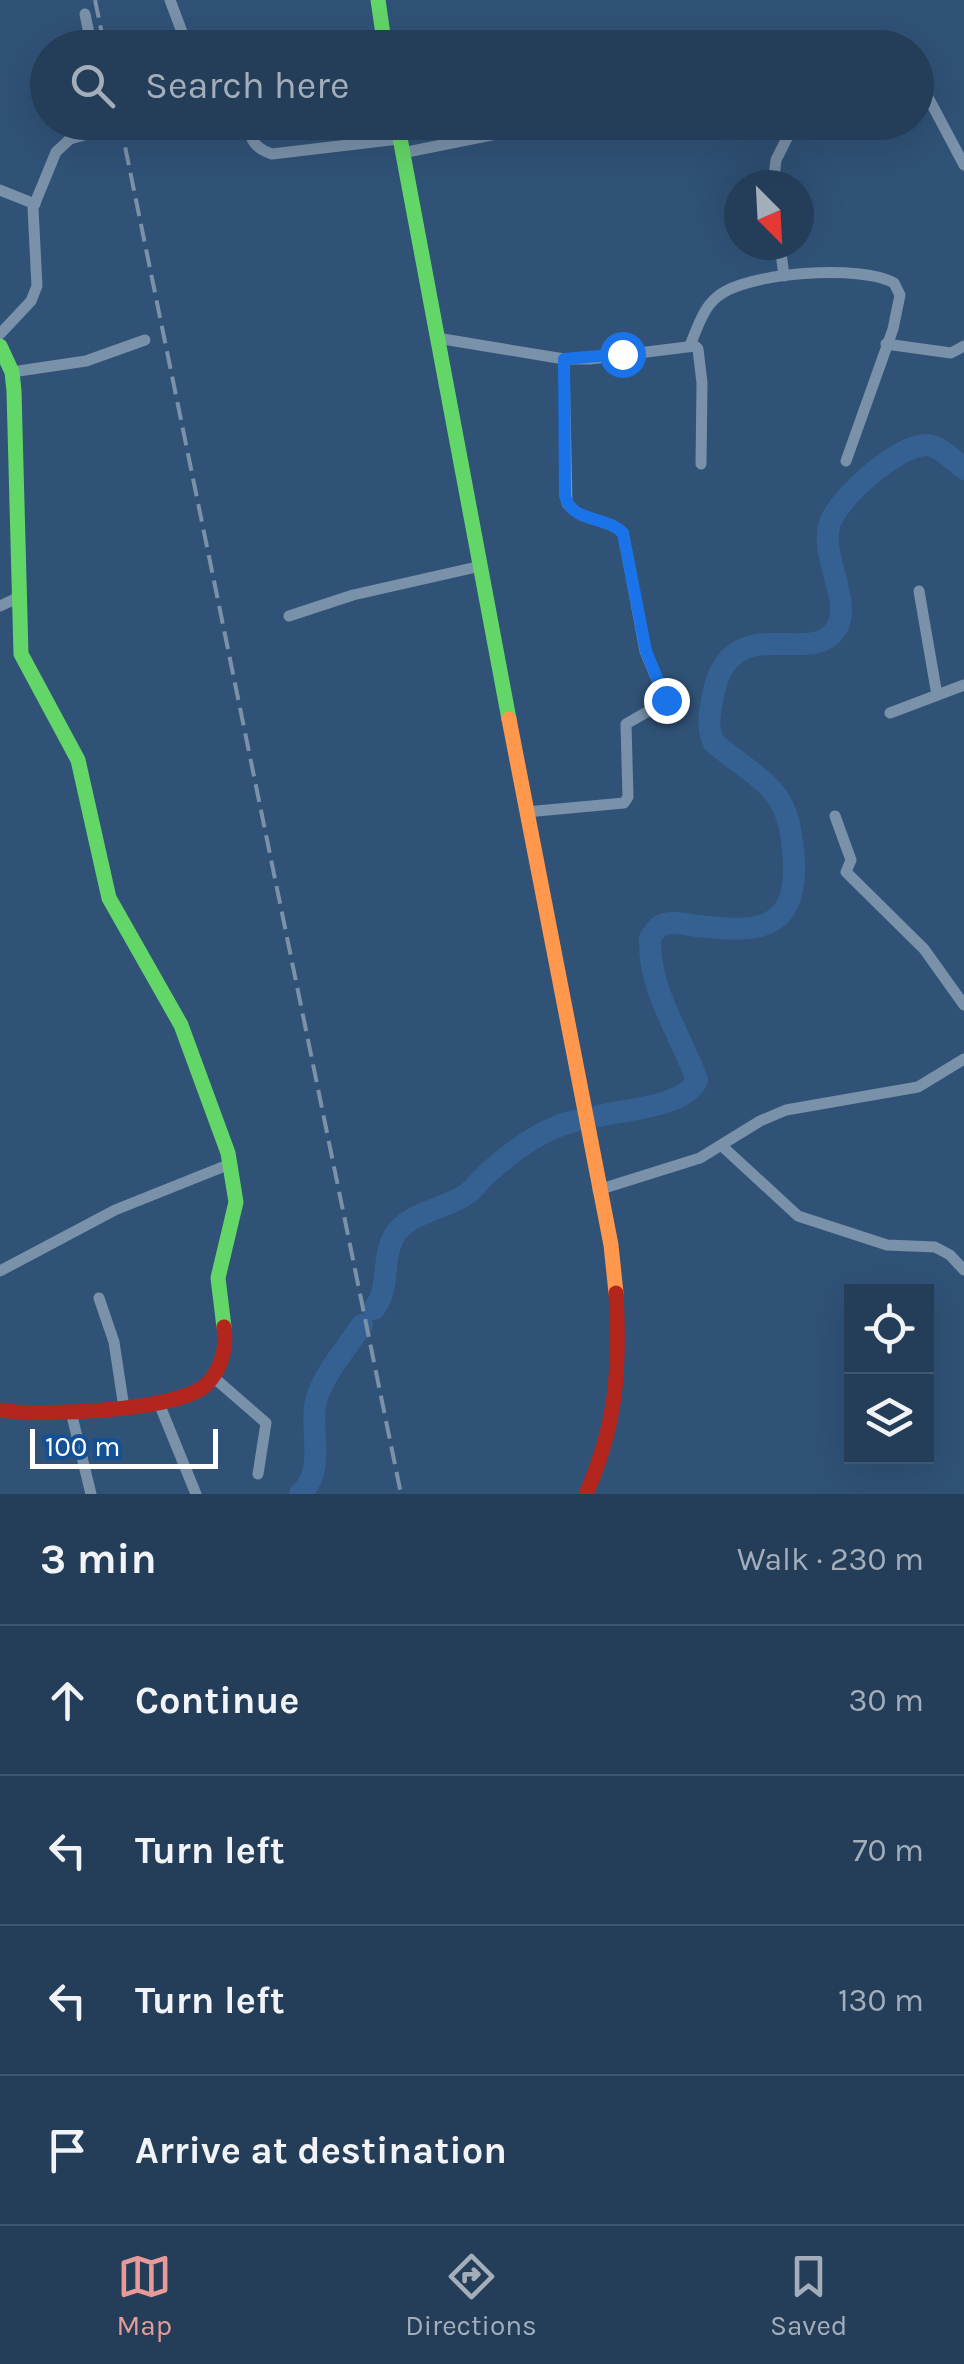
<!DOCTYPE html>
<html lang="en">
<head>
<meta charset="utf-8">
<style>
  :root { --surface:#243e59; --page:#304962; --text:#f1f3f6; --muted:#a3aeba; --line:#41576f; --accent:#e69b98 }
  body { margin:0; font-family:Karla,sans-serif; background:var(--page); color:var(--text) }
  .controls { position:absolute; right:30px; bottom:30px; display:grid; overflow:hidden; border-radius:0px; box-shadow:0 10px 40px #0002 }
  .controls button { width:90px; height:90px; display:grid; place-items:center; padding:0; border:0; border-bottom:2px solid var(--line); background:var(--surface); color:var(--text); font:50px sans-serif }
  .compass { position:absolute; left:724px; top:170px; width:90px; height:90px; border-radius:50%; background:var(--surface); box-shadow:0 10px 40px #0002; rotate:156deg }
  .scale { position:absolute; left:30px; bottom:25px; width:188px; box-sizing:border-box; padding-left:10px; border:5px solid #fff; border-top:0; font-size:28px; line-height:35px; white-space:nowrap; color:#fff; -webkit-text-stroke:8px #125195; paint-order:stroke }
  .stop { position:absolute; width:30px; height:30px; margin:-22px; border:8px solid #1a73e8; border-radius:50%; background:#fff }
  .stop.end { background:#1a73e8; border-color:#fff; box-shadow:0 2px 10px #0008 }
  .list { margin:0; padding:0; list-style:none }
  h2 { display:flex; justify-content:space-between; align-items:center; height:130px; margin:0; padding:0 40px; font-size:42px }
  h2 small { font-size:32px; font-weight:400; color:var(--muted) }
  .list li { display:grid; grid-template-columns:65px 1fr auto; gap:30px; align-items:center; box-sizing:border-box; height:150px; padding:0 40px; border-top:2px solid var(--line) }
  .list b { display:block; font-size:38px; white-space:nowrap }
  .list em { font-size:32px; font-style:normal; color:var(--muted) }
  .icon { flex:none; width:55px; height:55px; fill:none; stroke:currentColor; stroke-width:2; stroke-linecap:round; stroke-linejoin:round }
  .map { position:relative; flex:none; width:964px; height:1494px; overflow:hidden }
  .search { position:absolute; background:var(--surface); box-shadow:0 10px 40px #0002; left:30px; right:30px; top:30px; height:110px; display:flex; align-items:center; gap:25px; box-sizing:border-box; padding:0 35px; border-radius:55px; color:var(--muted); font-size:38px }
  .sheet { height:730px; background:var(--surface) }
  nav { display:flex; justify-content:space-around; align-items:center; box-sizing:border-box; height:140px; border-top:2px solid var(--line); background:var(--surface); font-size:28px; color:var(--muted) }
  nav a { display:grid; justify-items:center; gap:5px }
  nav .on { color:var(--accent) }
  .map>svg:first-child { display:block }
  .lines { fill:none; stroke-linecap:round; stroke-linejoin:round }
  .river { stroke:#356192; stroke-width:22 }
  .street { stroke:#7991a9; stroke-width:11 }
  .fast { stroke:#63d668; stroke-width:15 }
  .slow { stroke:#ff974d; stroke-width:15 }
  .jam { stroke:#b3261e; stroke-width:15 }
  .rail { stroke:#7b91a9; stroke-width:4; stroke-dasharray:18 8; stroke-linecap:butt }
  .route { stroke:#1a73e8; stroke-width:12 }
</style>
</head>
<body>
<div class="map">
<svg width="964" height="1494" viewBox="0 0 964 1494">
  <rect width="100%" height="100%" fill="#305277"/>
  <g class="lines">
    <g class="river">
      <path d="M 599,1116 C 626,1109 685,1107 697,1080 C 680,1033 648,989 650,938 C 653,934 656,929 660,926 C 671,920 687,925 698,926 C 753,932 796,934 794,864 C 791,788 768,787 714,743 C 706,726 710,709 714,691 C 732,609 812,668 836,629 C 853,603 821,559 829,526 C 836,499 898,445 926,445 C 940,445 954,461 964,469"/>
      <path d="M 374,1309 C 391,1286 381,1260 394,1236 C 408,1212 446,1209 467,1194 C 475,1188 481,1179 489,1172 C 514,1150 542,1129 574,1121"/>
      <path d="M 300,1494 C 329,1468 306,1426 318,1394 C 328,1369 347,1347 362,1325"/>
    </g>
    <g class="street">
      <polyline points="170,0 188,48"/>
      <polyline points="85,14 92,48"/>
      <polyline points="298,48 384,39"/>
      <polyline points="929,99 964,165"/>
      <path d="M 246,122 C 251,140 254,148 272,154 L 399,139"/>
      <polyline points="402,153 522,129"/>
      <polyline points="773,185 776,160 795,122"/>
      <polyline points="0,190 35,204"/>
      <polyline points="780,245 784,276"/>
      <polyline points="0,334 31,301 37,286 33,208 56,152 70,139 98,131 104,122"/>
      <polyline points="437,338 564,359 590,359 695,346 698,349 702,383 701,464"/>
      <polyline points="886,344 951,353 964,346"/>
      <path d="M 690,345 C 697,329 703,308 717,297 C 745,272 862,264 894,283 L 900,295 L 893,329 L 846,461"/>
      <polyline points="12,372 86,361 145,340"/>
      <polyline points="919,591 937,695"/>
      <polyline points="0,606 19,597"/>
      <polyline points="289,616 353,595 481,566"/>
      <polyline points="890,713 964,685"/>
      <path d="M 526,812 L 624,803 L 628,797 L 626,724 L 666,701 L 645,651 L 623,533 C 607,517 579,522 567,503 L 564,359"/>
      <polyline points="835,816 851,860 846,872 924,949 964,1005"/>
      <polyline points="722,1146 798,1216 887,1245 935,1247 950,1255 964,1270"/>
      <polyline points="598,1190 700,1158 760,1121 786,1110 918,1087 964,1059"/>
      <polyline points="0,1271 115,1210 230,1164"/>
      <polyline points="99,1298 114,1342 124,1408"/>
      <polyline points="212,1376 266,1423 258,1474"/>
      <polyline points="158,1401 196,1494"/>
      <polyline points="71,1412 91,1494"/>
    </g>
    <g class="fast">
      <polyline points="378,0 385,48"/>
      <polyline points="397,122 509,719"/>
      <polyline points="0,346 12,372 14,391 21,654 78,760 109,898 181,1025 228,1153 236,1202 218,1278 224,1327"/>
    </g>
    <polyline class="slow" points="509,719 611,1245 616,1293"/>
    <g class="jam">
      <path d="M 0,1410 C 37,1417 181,1411 207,1384 C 222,1368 227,1347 224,1327"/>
      <path d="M 586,1494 C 617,1423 620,1370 616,1293"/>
    </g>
    <g class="rail">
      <polyline points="95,0 105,48"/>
      <polyline points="120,122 401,1494"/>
    </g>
  </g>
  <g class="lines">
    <path class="route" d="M 622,354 L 564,359 L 565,496 C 572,523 605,515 623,533 L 646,651 L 666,700"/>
  </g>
</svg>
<div class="controls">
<button><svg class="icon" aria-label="locate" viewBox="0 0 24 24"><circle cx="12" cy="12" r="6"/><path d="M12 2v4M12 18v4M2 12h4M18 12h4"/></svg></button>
<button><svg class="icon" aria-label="layers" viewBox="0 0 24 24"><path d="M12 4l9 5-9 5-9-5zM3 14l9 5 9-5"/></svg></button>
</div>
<svg class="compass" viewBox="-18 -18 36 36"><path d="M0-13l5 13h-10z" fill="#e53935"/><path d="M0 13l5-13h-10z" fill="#a3aeba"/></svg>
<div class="scale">100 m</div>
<div class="stop" style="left:622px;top:354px"></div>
<div class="stop end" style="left:666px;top:700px"></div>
<div class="search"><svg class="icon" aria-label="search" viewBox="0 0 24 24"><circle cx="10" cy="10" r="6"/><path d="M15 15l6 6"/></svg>Search here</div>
</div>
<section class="sheet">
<h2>3 min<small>Walk · 230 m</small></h2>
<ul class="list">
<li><svg class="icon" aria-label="ahead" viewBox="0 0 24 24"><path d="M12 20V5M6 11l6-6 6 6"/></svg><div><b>Continue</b></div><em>30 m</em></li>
<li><svg class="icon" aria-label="left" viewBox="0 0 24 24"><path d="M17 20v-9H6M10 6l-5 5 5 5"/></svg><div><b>Turn left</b></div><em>70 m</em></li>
<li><svg class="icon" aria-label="left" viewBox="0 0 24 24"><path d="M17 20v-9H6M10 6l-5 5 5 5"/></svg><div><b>Turn left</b></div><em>130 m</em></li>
<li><svg class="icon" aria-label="arrive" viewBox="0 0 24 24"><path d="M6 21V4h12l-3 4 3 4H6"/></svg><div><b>Arrive at destination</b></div></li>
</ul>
</section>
<nav>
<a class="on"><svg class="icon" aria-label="map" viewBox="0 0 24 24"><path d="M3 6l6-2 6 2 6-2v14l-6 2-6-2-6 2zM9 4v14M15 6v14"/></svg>Map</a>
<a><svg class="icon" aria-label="directions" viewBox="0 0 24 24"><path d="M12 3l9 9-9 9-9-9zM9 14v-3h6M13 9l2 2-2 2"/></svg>Directions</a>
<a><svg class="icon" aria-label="saved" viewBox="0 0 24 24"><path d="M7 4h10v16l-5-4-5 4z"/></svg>Saved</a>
</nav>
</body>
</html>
